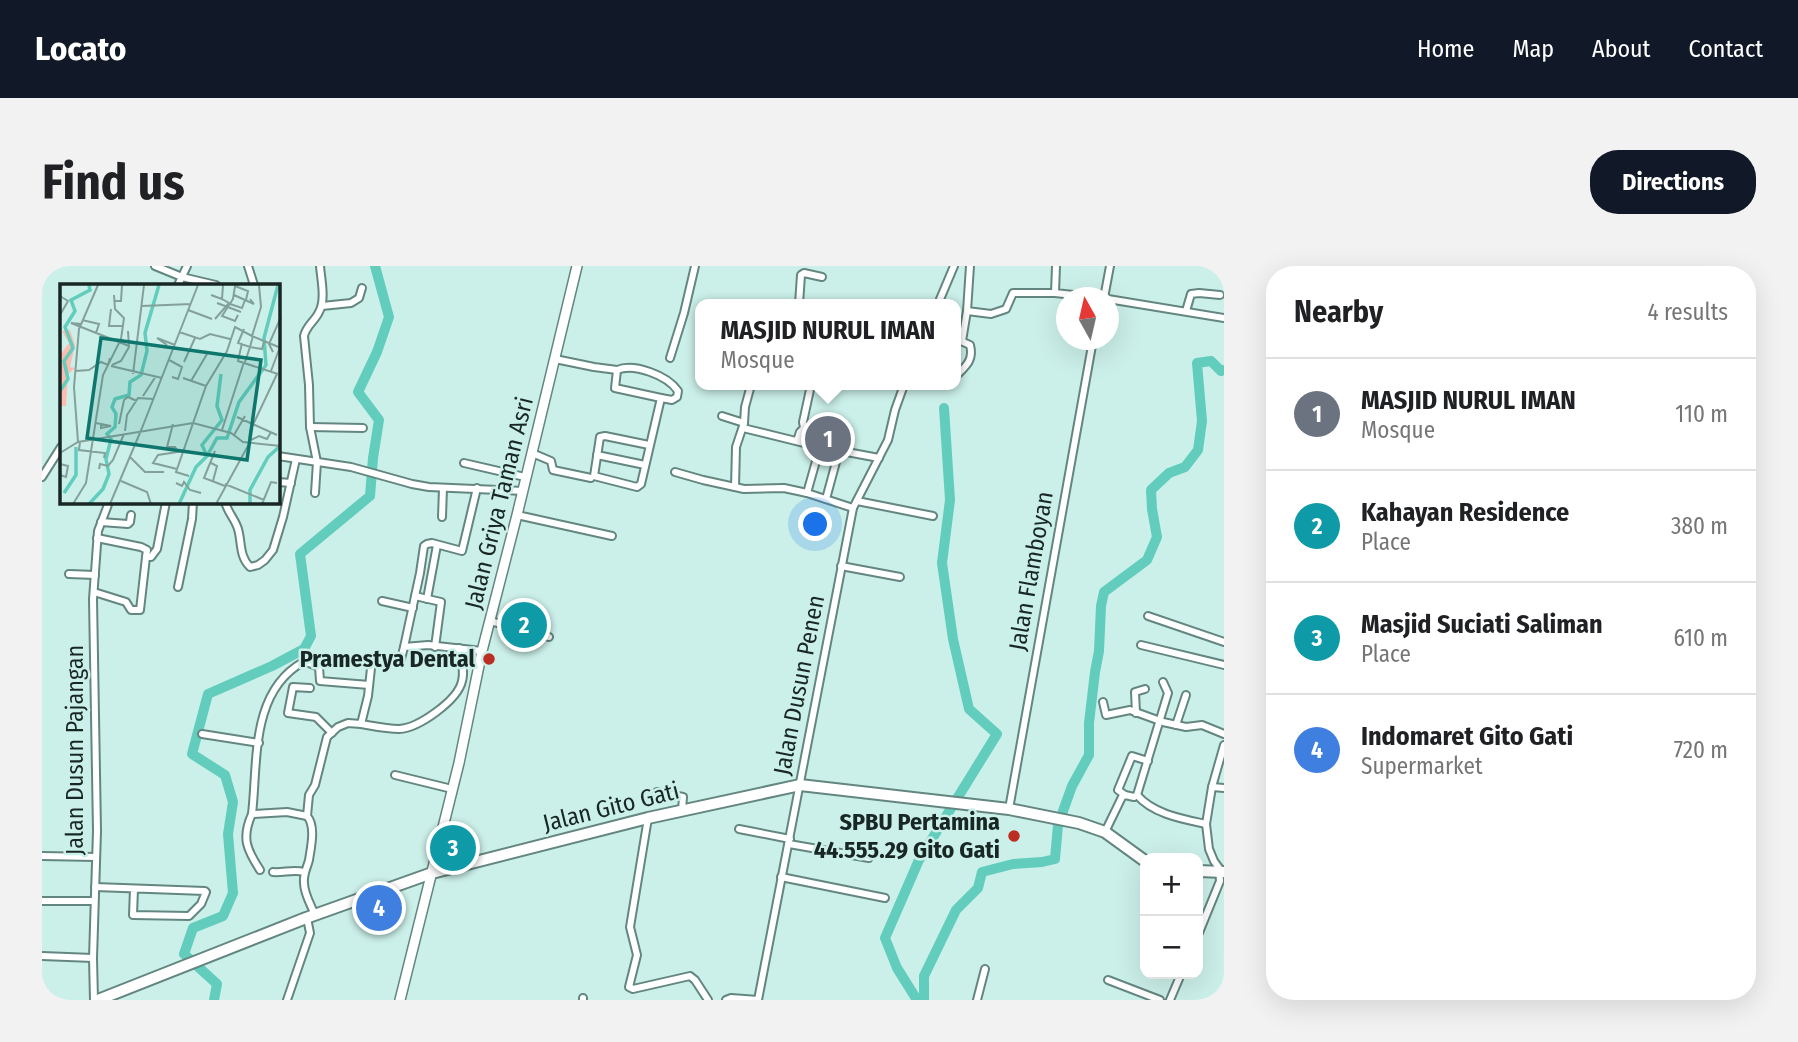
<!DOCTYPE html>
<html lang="en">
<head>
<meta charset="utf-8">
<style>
  :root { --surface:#fff; --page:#f2f2f2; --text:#202124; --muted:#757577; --line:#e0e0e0; --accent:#111827 }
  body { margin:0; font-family:"Fira Sans Condensed",sans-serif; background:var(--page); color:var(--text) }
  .controls { position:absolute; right:21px; bottom:21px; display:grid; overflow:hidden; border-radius:14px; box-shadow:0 7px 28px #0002 }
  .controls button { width:63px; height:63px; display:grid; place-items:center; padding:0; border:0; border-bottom:2px solid var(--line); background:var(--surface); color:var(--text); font:35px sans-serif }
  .compass { position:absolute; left:1014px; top:21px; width:63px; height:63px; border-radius:50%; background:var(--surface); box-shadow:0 7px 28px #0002; rotate:352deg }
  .you { position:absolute; left:774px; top:259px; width:24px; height:24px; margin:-18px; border:5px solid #fff; border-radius:50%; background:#1a73e8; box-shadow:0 0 0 10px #1a73e833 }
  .badge { display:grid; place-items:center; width:46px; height:46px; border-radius:50%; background:var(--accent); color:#fff; font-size:23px; font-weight:700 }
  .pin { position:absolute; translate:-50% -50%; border:4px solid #fff; box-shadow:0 2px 7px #0006 }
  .popup { position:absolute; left:653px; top:33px; width:266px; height:91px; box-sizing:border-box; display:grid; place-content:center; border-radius:14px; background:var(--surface); filter:drop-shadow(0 2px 5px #0005); font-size:23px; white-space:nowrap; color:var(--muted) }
  .popup b { font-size:26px; color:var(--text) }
  .popup::after { content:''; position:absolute; left:50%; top:100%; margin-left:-14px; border:14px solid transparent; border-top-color:var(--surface) }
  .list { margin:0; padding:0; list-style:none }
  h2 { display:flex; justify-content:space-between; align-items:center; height:91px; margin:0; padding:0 28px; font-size:30px }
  h2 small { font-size:23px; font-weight:400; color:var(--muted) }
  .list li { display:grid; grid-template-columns:46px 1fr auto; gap:21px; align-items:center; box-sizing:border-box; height:112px; padding:0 28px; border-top:2px solid var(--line) }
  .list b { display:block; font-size:26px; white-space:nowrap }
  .list p { margin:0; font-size:23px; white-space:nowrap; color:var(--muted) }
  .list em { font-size:23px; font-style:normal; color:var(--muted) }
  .map { position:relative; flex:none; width:1182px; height:734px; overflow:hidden; border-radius:28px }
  header { display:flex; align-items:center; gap:42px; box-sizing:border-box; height:98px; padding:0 35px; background:var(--accent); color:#fff }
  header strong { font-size:33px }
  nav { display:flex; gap:38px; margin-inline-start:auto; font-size:24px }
  .intro { display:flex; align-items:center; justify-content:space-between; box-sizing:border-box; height:168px; padding:0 42px }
  h1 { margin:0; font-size:49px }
  .button { padding:18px 32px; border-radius:28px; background:var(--accent); color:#fff; font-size:24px; font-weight:700 }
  main { display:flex; gap:42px; padding:0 42px }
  aside { flex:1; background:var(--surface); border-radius:28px; box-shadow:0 7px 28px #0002 }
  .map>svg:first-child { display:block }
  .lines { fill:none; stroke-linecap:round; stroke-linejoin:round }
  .river { stroke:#62cdbc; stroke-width:10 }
  .street-casing { stroke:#648680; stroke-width:10 }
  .secondary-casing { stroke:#648680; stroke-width:12 }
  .primary-casing { stroke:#648680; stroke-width:14 }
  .street { stroke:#fff; stroke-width:6 }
  .secondary { stroke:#fff; stroke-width:9 }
  .primary { stroke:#fff; stroke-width:10 }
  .poi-dot { fill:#bb2e22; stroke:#cbf0e9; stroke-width:2.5 }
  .labels { text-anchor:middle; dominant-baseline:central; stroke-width:5; stroke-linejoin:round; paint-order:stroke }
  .street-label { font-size:24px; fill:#192724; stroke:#cbf0e9 }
  .poi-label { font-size:24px; font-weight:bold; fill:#192724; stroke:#cbf0e9; text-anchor:end }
  .inset-river { fill:none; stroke:#62cdbc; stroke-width:3.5 }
  .inset-road { fill:none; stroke:#84a09a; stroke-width:2 }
  .view { fill:#0f766e; fill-opacity:0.15; stroke:#0f766e; stroke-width:3.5 }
  .inset-edge { fill:none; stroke:#192724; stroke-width:3.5 }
</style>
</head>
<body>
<header>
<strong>Locato</strong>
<nav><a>Home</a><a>Map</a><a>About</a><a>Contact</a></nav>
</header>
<div class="intro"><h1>Find us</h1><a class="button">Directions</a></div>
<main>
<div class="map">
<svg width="1182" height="734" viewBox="0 0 1182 734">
  <rect width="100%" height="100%" fill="#cbf0e9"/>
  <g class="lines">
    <g class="river">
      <polyline points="172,734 175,718 142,688 151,662 181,650 191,627 186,568 191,536 183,509 150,488 166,428 230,400 262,383 269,370 258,288 328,230 331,192 337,154 316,126 335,86 347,51 333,0"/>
      <polyline points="875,734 855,702 843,672 877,594 955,468 927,443 911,373 900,297 908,234 902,142"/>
      <polyline points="882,734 882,710 914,644 936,622 940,606 971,598 1000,596 1013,593 1016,559 1030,520 1047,489 1047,457 1053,406 1057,385 1059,340 1062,326 1105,294 1115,271 1110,243 1109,224 1127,207 1143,201 1156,184 1160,155 1155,97 1169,95 1179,105 1182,104"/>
    </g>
    <defs>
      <g id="street">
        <polyline points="113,0 140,11 174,19"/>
        <polyline points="206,0 212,19"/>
        <polyline points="1014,0 1013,27 1059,32"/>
        <polyline points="136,19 145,0"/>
        <polyline points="1062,32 1068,0"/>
        <polyline points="1066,33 1182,52"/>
        <polyline points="757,38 759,9 762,7 780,11"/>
        <polyline points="896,38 912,0"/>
        <polyline points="280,40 309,37 317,32 320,22"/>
        <polyline points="925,45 949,48 964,43 971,27 1013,27"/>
        <polyline points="1144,45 1149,28 1157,27 1178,29"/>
        <path d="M 914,73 L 928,79 C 932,94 924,100 914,110"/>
        <polyline points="920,75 925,45 928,0"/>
        <polyline points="628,92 642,47 653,0"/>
        <polyline points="513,93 552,101 575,104 573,122 619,132 599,218 595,221 552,210 558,171 563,170 607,179"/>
        <path d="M 575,104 C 592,97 625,109 636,125 L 635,131 L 630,134 L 619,132"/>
        <polyline points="680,150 702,157"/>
        <polyline points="268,161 321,162"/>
        <polyline points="701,162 778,181 837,192"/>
        <polyline points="755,175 758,166 762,162 761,156 769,119"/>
        <polyline points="490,187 509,195 511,204 549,212"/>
        <polyline points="555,189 603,199"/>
        <polyline points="236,190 309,201 370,218 387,221 481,225"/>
        <polyline points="422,197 483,211"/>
        <polyline points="633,206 661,214 702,223 742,222 765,227 811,242"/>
        <polyline points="0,211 19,181"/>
        <polyline points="236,216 249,217"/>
        <polyline points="693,221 694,181 702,157 703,141 709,119"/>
        <path d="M 273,227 L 275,196 L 268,161 L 267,119 L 262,70 C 264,60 273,55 277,46 C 284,34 279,13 278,0"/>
        <polyline points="765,227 778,181"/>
        <polyline points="784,233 797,185"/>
        <polyline points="815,235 891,250"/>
        <path d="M 183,236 C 186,247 193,253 196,263 C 200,277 197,290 208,301 L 216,299 L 223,294 L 231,284 L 241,251 L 254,193"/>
        <polyline points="475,249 570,270"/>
        <polyline points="400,251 401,222"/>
        <polyline points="59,256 86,258 88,256 89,249"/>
        <polyline points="55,272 99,281 105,284 104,291 109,291 115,283 124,236"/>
        <polyline points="799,300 858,311"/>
        <polyline points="27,308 53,309"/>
        <polyline points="136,321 150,253 151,236"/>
        <polyline points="52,326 84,336 89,344 98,344 104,291"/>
        <polyline points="373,330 399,336 393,381"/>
        <polyline points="385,333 395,279"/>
        <polyline points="340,335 371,342"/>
        <polyline points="1106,350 1182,376"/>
        <polyline points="448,355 507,371"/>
        <polyline points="1099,379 1182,399"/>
        <polyline points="362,381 378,307 382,280 385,278 390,277 420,285 435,222"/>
        <polyline points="268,422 251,421 246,447 274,451 290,467"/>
        <polyline points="1061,436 1064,449 1088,444 1121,456 1144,461 1160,459 1182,468"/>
        <polyline points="1094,447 1093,426 1103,423"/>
        <path d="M 319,458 C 331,460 345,463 357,463 C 377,462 416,434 420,415 C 423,405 419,392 417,382"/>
        <polyline points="1134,459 1144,429"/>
        <polyline points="160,468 217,477"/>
        <polyline points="353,509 410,523"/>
        <polyline points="1170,521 1182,522"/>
        <polyline points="615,526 641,531 640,544"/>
        <polyline points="1083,529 1076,524 1090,490 1106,495"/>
        <path d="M 1095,529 C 1111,548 1141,553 1164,558"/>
        <polyline points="967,543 1051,74"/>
        <polyline points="210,548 245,546 265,550"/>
        <polyline points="606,552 588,661 595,689 587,721 591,723 648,710 653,714 666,734"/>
        <polyline points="697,563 748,573"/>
        <polyline points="1063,566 1080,531 1083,529 1092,531 1095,529 1126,427 1121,416"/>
        <polyline points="747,578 827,592"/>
        <polyline points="0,590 54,591"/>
        <path d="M 218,604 C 205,584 199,572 210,548 C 216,496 208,426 261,396 L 267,397 L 277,401 L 278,415 L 327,419"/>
        <path d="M 231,606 C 241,607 252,603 262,606"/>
        <polyline points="739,611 843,632"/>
        <polyline points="53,621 163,625 164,626 159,638 147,650 91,649 92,623"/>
        <polyline points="0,635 52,635"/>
        <path d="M 273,649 C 269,639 262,628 262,617 C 261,608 265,602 267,594 C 269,581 274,560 265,550 L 267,529 L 273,519 L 285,471 L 296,461 L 306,457 L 319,458 L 326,430 L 330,393 L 333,391 L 359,393 L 362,381 L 386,379 L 440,385"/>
        <polyline points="1156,669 1178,615 1177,602 1172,595 1167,583 1164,558 1170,521 1182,479"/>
        <polyline points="0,690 51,692"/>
        <polyline points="1066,714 1118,734"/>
        <polyline points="52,734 51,692 55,565 51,333 56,265 67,236"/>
        <polyline points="245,734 268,667 265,652"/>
        <polyline points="541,734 541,732"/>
        <polyline points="684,734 689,732 716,734"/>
        <polyline points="716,734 811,242 846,174 853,144 862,119"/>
        <polyline points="935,734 943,703"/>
        <polyline points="1128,734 1139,708"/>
      </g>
      <polyline id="secondary" points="358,734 417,497 440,385 475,249 535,0"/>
      <g id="primary">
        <polyline points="1156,605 1182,606"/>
        <polyline points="56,734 264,652 390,607 606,552 758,519 967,543 1037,557 1063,566 1103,595"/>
      </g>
    </defs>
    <use href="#street" class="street-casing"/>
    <use href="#secondary" class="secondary-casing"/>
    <use href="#primary" class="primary-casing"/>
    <use href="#street" class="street"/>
    <use href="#secondary" class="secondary"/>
    <use href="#primary" class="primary"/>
  </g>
  <g class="poi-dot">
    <circle cx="447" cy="393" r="7"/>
    <circle cx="972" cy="570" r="7"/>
  </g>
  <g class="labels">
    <g class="street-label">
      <text transform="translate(457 237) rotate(-76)">Jalan Griya Taman Asri</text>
      <text transform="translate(989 305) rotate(-80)">Jalan Flamboyan</text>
      <text transform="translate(757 419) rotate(-79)">Jalan Dusun Penen</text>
      <text transform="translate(33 484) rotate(-90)">Jalan Dusun Pajangan</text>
      <text transform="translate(569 541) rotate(-14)">Jalan Gito Gati</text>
    </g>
    <g class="poi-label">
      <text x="433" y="393">Pramestya Dental</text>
      <text x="958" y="556">SPBU Pertamina<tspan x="958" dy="28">44.555.29 Gito Gati</tspan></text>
    </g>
  </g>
  <g transform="translate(18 18)">
    <rect width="220" height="220" fill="#cbf0e9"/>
    <path d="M 10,46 L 15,61 L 10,83 L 15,84 L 8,90 L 6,122 L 0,122 L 0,71 L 9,59 L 2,47 Z" fill="#febbb0"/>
    <path class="inset-river" d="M 0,107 L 8,95 L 4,77 L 13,64 L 5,43 L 15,27 L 11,16 L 30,6 L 29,1M 147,172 L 157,154 L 167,154 L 179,118 L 206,81 L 204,54 L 218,1M 4,209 L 16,191 L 16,163M 29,220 L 43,205 L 49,190 L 46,175 L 51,155 L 47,150 L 55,143 L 56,130 L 52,123 L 55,115 L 69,111 L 70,98 L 81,91 L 87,67 L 85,49 L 99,1M 119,220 L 136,183 L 147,172 L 142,161 L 162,136 L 157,122 L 161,90M 190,220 L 190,206 L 208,173 L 220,162"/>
    <path class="inset-road" d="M 199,1 L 201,23 L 192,52 L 221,64M 151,11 L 162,15 L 163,1M 174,11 L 194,20 L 190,15M 0,12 L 8,17 L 0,31M 55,17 L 61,17 L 62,1M 157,19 L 181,28M 170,20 L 182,24 L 185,16M 82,22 L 131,20M 51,25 L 49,42 L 63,42M 128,26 L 152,35M 178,31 L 175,37 L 162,32 L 173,15 L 175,2 L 188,7 L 186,16M 155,35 L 169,19 L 162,15M 22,36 L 39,40 L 36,49M 21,40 L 11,39 L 69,62M 184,45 L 178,59 L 190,63 L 193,52M 119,48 L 140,55 L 150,50 L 170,55M 182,59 L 178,77 L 218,90M 107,61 L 97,54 L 115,61M 213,68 L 209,60 L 221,33M 109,76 L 122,83 L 118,95 L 112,93M 124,78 L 135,54M 185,78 L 190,63 L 202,65 L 204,58M 52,81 L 61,77 L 69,63 L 68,47M 51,82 L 102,94M 15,87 L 29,86 L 41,78 L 48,81 L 50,74M 211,87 L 220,63M 73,90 L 84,1M 123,94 L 146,102M 131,97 L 147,70M 83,112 L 96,92M 177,133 L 217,151M 36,139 L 51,142 L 41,144 L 41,140M 59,140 L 64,116 L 68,113 L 77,117M 113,140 L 107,163 L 115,163 L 118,168M 82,144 L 138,1M 162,146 L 184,78M 65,147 L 67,131 L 78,114 L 93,115M 174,151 L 185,132M 191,156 L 199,152 L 207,155 L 211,148M 18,158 L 14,103 L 19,45 L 38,1M 20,158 L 19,166 L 45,169 L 44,174M 155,167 L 144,194 L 165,202M 0,169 L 18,158 L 133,139 L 171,149 L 183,158 L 221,162M 70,173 L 85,188 L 104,188M 151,179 L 157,182 L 153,197M 0,180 L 8,182 L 6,193 L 0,191M 39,185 L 40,180 L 48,182 L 53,176 L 64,150M 117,185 L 93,179 L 98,171 L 124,167M 129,192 L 116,188 L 146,102 L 167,67 L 175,43 L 192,52M 61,197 L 87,208 L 91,220M 116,199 L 122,202 L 124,198 L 130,206 L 141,209M 165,200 L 204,216M 13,220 L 26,199 L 43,91 L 61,55 L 64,34 L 55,25 L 54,11M 50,220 L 82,144M 156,220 L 189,160 L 190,147 L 217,90M 202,220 L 211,198 L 217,199"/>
    <path class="view" d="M 41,54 L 201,76 L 187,176 L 27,154 Z"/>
    <rect width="220" height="220" class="inset-edge"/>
  </g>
</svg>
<div class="controls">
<button>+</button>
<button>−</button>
</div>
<svg class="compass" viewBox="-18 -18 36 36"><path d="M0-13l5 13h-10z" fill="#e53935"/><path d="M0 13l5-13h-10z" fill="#757577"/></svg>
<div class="you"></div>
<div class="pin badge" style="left:786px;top:173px;background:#6b7280">1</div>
<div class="popup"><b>MASJID NURUL IMAN</b>Mosque</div>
<div class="pin badge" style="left:482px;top:359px;background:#0f9aa8">2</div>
<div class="pin badge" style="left:411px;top:582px;background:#0f9aa8">3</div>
<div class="pin badge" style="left:337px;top:642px;background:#3f7fe0">4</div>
</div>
<aside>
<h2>Nearby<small>4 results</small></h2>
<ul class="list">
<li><span class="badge" style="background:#6b7280">1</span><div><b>MASJID NURUL IMAN</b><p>Mosque</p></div><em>110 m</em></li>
<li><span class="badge" style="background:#0f9aa8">2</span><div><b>Kahayan Residence</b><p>Place</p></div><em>380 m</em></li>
<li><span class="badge" style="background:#0f9aa8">3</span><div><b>Masjid Suciati Saliman</b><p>Place</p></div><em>610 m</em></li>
<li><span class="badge" style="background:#3f7fe0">4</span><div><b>Indomaret Gito Gati</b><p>Supermarket</p></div><em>720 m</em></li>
</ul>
</aside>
</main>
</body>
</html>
